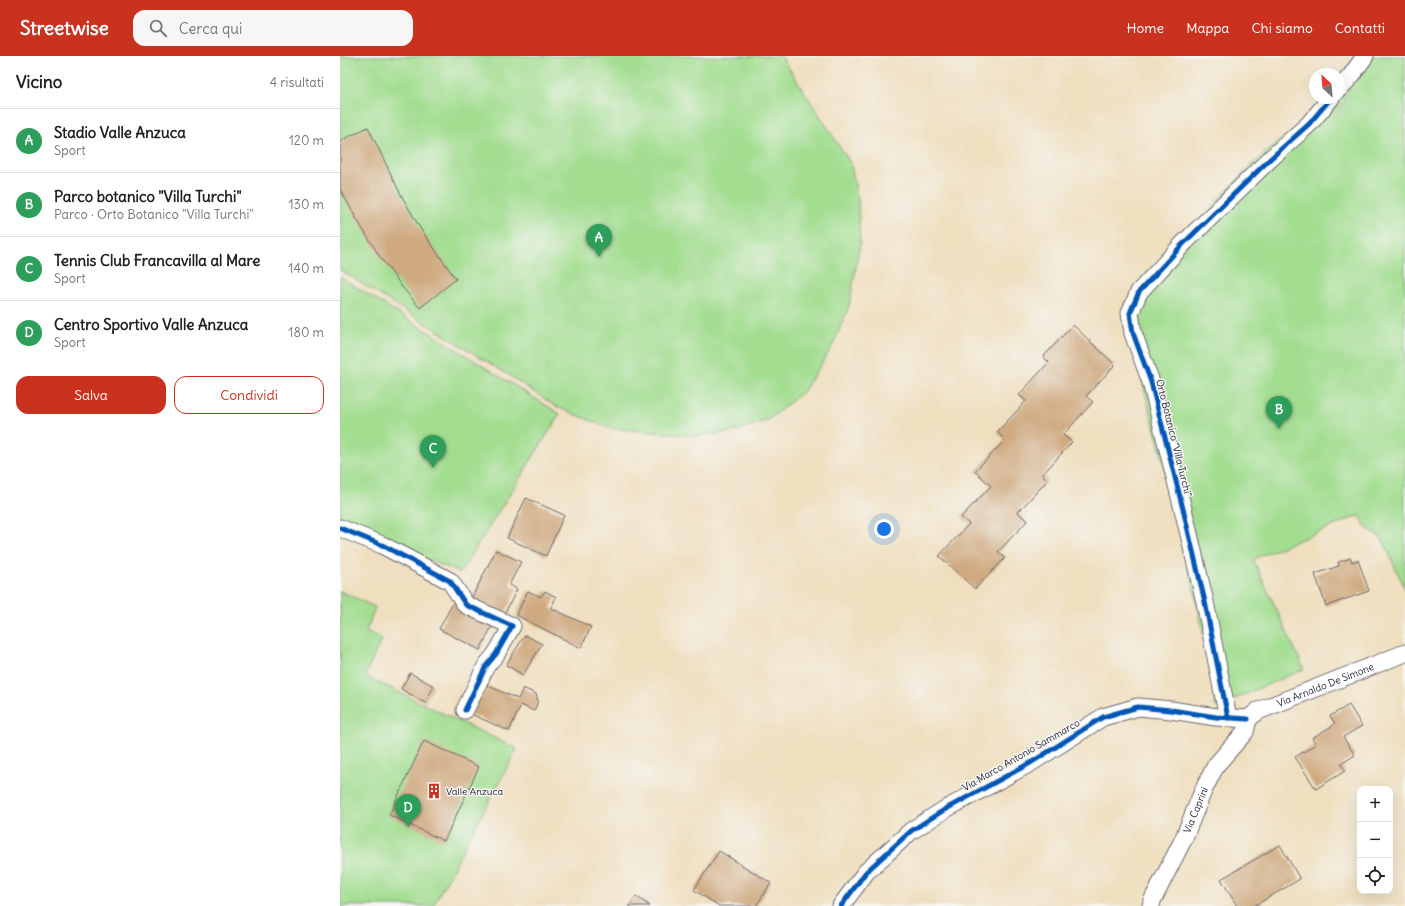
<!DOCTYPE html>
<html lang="it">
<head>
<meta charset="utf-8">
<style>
  :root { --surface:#fff; --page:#f6f6f6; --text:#202124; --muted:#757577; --line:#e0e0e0; --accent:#c8321e }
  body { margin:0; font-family:Delius,sans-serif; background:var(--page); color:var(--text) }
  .controls { position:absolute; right:12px; bottom:12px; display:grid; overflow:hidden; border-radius:8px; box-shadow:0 4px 16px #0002 }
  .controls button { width:36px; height:36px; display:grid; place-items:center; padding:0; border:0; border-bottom:1px solid var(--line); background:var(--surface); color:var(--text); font:20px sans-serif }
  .compass { position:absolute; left:969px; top:12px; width:36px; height:36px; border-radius:50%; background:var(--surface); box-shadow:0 4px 16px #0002; rotate:334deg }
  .you { position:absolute; left:544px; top:473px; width:14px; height:14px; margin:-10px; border:3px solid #fff; border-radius:50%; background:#1a73e8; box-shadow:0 0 0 6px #1a73e833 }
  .badge { display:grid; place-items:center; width:26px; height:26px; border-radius:50%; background:var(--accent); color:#fff; font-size:13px; font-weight:700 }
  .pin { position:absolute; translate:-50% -33px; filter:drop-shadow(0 1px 2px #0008) }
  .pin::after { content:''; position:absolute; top:21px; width:14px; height:12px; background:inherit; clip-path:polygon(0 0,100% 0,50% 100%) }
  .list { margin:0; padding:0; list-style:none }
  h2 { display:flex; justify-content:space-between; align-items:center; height:52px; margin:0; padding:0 16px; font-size:17px }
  h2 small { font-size:13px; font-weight:400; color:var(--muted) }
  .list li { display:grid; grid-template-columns:26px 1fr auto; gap:12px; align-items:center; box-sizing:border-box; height:64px; padding:0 16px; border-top:1px solid var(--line) }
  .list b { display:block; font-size:15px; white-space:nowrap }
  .list p { margin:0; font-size:13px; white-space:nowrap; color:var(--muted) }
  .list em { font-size:13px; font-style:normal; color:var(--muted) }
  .actions { display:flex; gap:8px; padding:12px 16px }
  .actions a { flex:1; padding:9px 0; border:1px solid var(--accent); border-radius:12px; text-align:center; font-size:14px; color:var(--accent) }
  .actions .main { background:var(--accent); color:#fff }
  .icon { flex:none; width:22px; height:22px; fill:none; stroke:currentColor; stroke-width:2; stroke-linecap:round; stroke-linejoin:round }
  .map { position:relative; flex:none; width:1065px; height:850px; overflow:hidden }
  header { display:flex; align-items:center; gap:24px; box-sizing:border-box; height:56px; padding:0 20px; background:var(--accent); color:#fff }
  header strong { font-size:19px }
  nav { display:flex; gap:22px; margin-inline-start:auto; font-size:14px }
  .search { width:280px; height:36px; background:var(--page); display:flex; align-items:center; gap:10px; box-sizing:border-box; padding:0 14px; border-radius:12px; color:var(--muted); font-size:15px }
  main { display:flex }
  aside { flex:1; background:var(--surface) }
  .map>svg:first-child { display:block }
  .green { fill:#a2dd90; stroke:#628066 }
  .building { fill:#cfaa81 }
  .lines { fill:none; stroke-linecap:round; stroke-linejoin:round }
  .street-casing { stroke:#6a6469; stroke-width:19 }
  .street { stroke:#fff; stroke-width:17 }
  .cycleway-casing { stroke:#f6f6f2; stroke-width:8 }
  .cycleway { stroke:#0057b8; stroke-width:5 }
  .labels { text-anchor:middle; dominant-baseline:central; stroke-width:3; stroke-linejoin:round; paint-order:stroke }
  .street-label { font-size:10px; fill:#22223b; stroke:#f6f6f2 }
  .poi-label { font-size:10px; fill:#22223b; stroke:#f6f6f2; text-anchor:start }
</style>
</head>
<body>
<header>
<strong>Streetwise</strong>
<div class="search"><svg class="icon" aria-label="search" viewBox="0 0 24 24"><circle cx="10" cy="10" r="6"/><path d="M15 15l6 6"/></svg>Cerca qui</div>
<nav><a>Home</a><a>Mappa</a><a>Chi siamo</a><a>Contatti</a></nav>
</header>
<main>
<aside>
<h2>Vicino<small>4 risultati</small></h2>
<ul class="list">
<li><span class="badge" style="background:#2e9e5b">A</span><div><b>Stadio Valle Anzuca</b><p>Sport</p></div><em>120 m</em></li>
<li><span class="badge" style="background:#2e9e5b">B</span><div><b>Parco botanico &quot;Villa Turchi&quot;</b><p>Parco · Orto Botanico &quot;Villa Turchi&quot;</p></div><em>130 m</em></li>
<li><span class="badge" style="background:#2e9e5b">C</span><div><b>Tennis Club Francavilla al Mare</b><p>Sport</p></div><em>140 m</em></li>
<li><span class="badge" style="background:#2e9e5b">D</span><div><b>Centro Sportivo Valle Anzuca</b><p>Sport</p></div><em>180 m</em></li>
</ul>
<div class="actions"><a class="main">Salva</a><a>Condividi</a></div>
</aside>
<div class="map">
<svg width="1065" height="850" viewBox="0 0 1065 850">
  <rect width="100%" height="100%" fill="#f6f6f2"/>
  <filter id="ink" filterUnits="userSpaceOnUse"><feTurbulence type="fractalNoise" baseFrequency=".025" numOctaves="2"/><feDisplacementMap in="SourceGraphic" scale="8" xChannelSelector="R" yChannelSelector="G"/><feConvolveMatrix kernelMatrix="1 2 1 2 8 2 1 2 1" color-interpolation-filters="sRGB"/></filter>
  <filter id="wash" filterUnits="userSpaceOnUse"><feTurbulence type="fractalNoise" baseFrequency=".012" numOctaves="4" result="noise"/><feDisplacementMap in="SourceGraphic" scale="16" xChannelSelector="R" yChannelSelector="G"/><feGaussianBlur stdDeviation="0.9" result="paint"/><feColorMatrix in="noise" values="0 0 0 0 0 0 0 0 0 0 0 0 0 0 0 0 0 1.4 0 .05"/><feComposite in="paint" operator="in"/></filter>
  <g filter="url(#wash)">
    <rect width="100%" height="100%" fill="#efdfbf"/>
    <g class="green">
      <polygon points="0,0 441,0 511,108 518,144 520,188 509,250 492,291 464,335 428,364 392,376 355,380 269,372 217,351 167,318 0,214"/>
      <polygon points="1016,0 1065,0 1065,533 1042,482 1026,472 1020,459 913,503 964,613 876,651 873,619 841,475 792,286 797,246 873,149 911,109 937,87 999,42 999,22"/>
      <polygon points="0,221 220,358 120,517 0,467"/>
      <polygon points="0,535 35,551 26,576 42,582 25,620 177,693 93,850 0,850"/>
    </g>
    <g id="blocks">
      <g class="building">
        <polygon points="28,71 60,137 80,172 116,223 80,252 63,232 40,201 16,162 0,133 0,85"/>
        <polygon points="733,269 775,309 746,340 753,346 723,379 732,386 702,419 708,424 678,456 687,465 658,496 665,502 635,533 599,500 629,468 621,461 651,430 635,415 665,384 657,376 686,345 679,339 709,306 703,301"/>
        <polygon points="186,442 224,459 206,500 167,482"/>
        <polygon points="156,494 181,506 169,529 177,533 162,563 129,547"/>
        <polygon points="1011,502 1012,506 1018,504 1029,535 986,550 975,518 999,510 998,506"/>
        <polygon points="188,535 201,541 205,535 216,541 211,552 251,571 241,592 176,559"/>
        <polygon points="113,547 153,568 140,594 99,573"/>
        <polygon points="185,579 202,588 183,619 166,609"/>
        <polygon points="70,617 94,630 85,647 61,633"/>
        <polygon points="144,628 178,643 183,632 196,638 198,645 194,655 181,649 169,675 131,658"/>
        <polygon points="1009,649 1022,670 1003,681 1015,699 1001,708 1005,715 976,733 955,701 976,688 972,682 995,668 990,660"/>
        <polygon points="84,685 139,711 104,785 49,759"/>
        <polygon points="940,789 960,823 914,850 897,850 881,823"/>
        <polygon points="379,795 431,827 416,850 379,850 354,834"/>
        <polygon points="296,840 310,850 289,850"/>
      </g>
    </g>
  </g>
  <g filter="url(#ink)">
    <use href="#blocks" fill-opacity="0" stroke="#6a6469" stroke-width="1"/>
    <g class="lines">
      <defs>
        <g id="street">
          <polyline points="999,33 1011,20 1025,0"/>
          <polyline points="0,472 42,489 110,525 126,549 172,570 156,598 146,610 125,654"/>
          <polyline points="888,662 865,546 843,453 811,326 793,277 790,257 799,236 843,188 930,103 969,68 991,42"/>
          <path id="s1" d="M 908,663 L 918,655 L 1065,597"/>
          <polyline points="501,850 526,816 571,775 604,754 692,706 763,661 798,651 831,654 876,661 908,663"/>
          <path id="s2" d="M 811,850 L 812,845 L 843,784 L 863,735 L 876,709 L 905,676 L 908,663"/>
        </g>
      </defs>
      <use href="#street" class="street-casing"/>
      <use href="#street" class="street"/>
      <defs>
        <g id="cycleway">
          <polyline points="0,472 42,489 110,525 126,549 172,570 156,598 146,610 125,654"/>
          <polyline points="888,662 865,546 843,453 811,326 793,277 790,257 799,236 843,188 930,103 969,68 991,42"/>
          <polyline points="501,850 526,816 571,775 604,754 692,706 763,661 798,651 831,654 876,661 908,663"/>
        </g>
      </defs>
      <use href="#cycleway" class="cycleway-casing"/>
      <use href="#cycleway" class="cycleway"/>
    </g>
  </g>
  <defs>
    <symbol id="building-bare" viewBox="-9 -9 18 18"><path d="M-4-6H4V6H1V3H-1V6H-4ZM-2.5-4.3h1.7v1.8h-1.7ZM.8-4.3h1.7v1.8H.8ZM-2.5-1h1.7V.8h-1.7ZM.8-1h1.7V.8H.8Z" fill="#c8321e" stroke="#f6f6f2" stroke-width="2.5" paint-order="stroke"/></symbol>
  </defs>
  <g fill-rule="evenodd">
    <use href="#building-bare" x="83" y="724" width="22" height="22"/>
  </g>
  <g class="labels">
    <g class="street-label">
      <text transform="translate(834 382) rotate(76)">Orto Botanico "Villa Turchi"</text>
      <text stroke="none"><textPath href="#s1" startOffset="85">Via Arnaldo De Simone</textPath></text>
      <text transform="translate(681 699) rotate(-30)">Via Marco Antonio Sammarco</text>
      <text stroke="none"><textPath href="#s2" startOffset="106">Via Caprini</textPath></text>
    </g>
    <g class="poi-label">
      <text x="106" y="735">Valle Anzuca</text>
    </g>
  </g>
</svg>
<div class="controls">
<button>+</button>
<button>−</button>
<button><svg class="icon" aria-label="locate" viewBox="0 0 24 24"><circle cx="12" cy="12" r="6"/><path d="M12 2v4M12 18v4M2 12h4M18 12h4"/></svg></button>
</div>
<svg class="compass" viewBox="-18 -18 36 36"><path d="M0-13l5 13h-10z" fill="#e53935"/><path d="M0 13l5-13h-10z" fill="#757577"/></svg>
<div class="you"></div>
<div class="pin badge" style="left:259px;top:201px;background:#2e9e5b">A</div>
<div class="pin badge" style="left:939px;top:373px;background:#2e9e5b">B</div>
<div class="pin badge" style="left:93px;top:412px;background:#2e9e5b">C</div>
<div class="pin badge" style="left:68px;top:771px;background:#2e9e5b">D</div>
</div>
</main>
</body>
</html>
